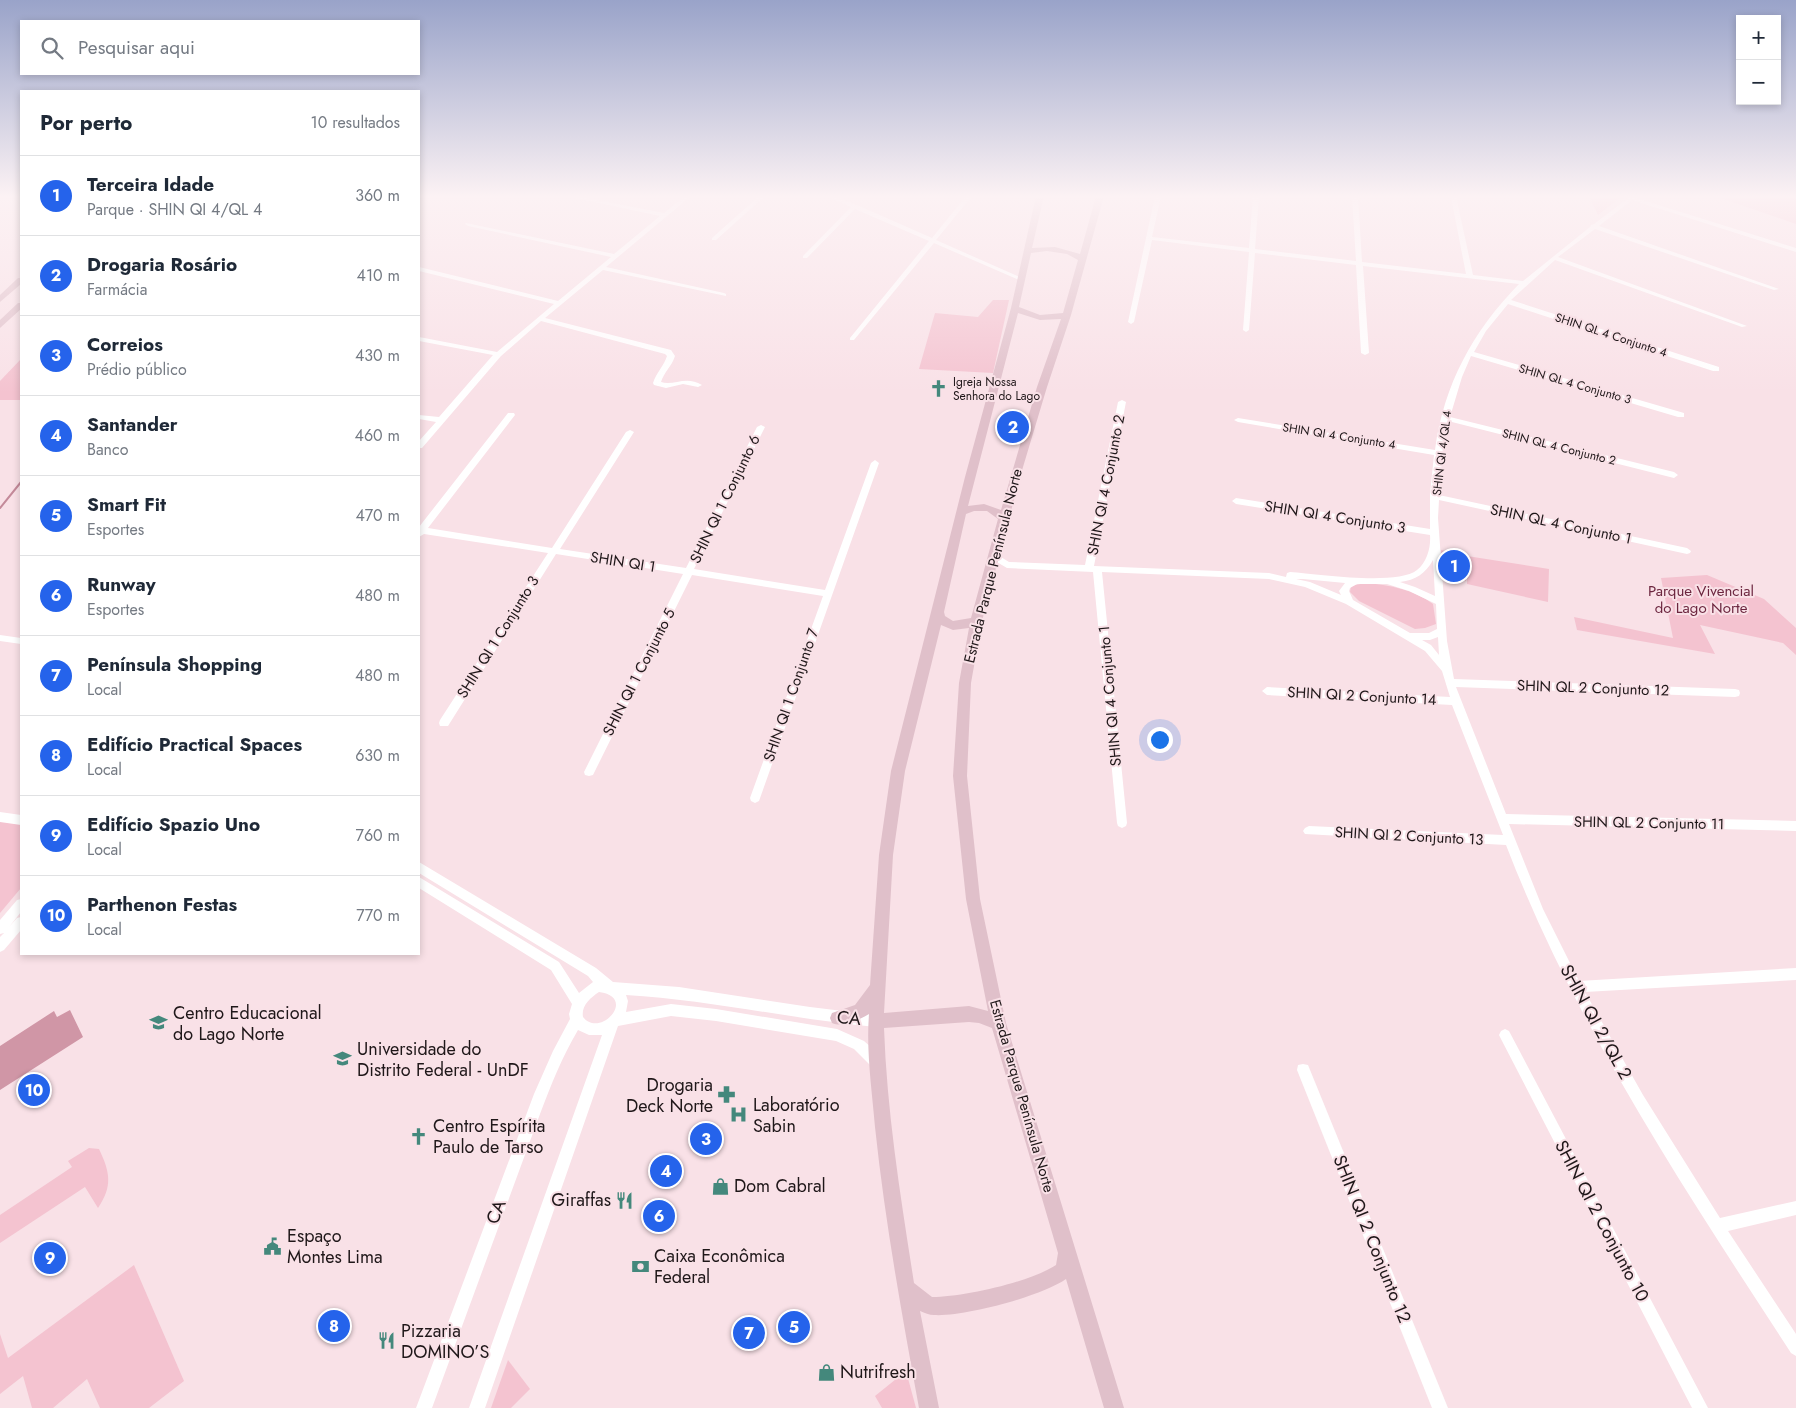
<!DOCTYPE html>
<html lang="pt">
<head>
<meta charset="utf-8">
<style>
  :root { --surface:#fff; --page:#f2f2f3; --text:#1f2937; --muted:#747a83; --line:#e0e1e3; --accent:#2563eb }
  body { margin:0; font-family:Jost,sans-serif; background:var(--page); color:var(--text) }
  .controls { position:absolute; right:15px; top:15px; display:grid; overflow:hidden; border-radius:0px; box-shadow:0 2px 8px #0003 }
  .controls button { width:45px; height:45px; display:grid; place-items:center; padding:0; border:0; border-bottom:1px solid var(--line); background:var(--surface); color:var(--text); font:25px sans-serif }
  .you { position:absolute; left:1159px; top:739px; width:18px; height:18px; margin:-12px; border:4px solid #fff; border-radius:50%; background:#1a73e8; box-shadow:0 0 0 8px #1a73e833 }
  .badge { display:grid; place-items:center; width:32px; height:32px; border-radius:50%; background:var(--accent); color:#fff; font-size:16px; font-weight:700 }
  .pin { position:absolute; translate:-50% -50%; border:2px solid #fff; box-shadow:0 1px 5px #0006 }
  .list { margin:0; padding:0; list-style:none }
  h2 { display:flex; justify-content:space-between; align-items:center; height:65px; margin:0; padding:0 20px; font-size:21px }
  h2 small { font-size:16px; font-weight:400; color:var(--muted) }
  .list li { display:grid; grid-template-columns:32px 1fr auto; gap:15px; align-items:center; box-sizing:border-box; height:80px; padding:0 20px; border-top:1px solid var(--line) }
  .list b { display:block; font-size:19px; white-space:nowrap }
  .list p { margin:0; font-size:16px; white-space:nowrap; color:var(--muted) }
  .list em { font-size:16px; font-style:normal; color:var(--muted) }
  .icon { flex:none; width:28px; height:28px; fill:none; stroke:currentColor; stroke-width:2; stroke-linecap:round; stroke-linejoin:round }
  .map { position:relative; flex:none; width:1796px; height:1408px; overflow:hidden }
  .search { position:absolute; background:var(--surface); box-shadow:0 2px 8px #0003; left:20px; top:20px; width:400px; height:55px; display:flex; align-items:center; gap:12px; box-sizing:border-box; padding:0 18px; border-radius:0px; color:var(--muted); font-size:19px }
  .panel { position:absolute; background:var(--surface); box-shadow:0 2px 8px #0003; left:20px; top:90px; width:400px; height:865px; border-radius:0px }
  .map>svg:first-child { display:block }
  .green { fill:#f4c3d0 }
  .forest { fill:#d096a6 }
  .lines { fill:none; stroke-linecap:round; stroke-linejoin:round }
  .stream { stroke:#c48a9a; stroke-width:2 }
  .minor { fill:#fff; fill-rule:evenodd }
  .major { fill:#e0c0ca; fill-rule:evenodd }
  .labels { text-anchor:middle; dominant-baseline:central; stroke-width:4; stroke-linejoin:round; paint-order:stroke }
  .far-street-label { font-size:12px; fill:#1f1719; stroke:#f9e1e7 }
  .far-poi-label { font-size:12px; fill:#1f1719; stroke:#f9e1e7; text-anchor:start }
  .street-label { font-size:15px; fill:#1f1719; stroke:#f9e1e7 }
  .park-label { font-size:15px; fill:#6c263f; stroke:#f9e1e7 }
  .near-poi-label { font-size:18px; fill:#1f1719; stroke:#f9e1e7; text-anchor:start }
  .near-street-label { font-size:18px; fill:#1f1719; stroke:#f9e1e7 }
</style>
</head>
<body>
<div class="map">
<svg width="1796" height="1408" viewBox="0 0 1796 1408">
  <rect width="100%" height="100%" fill="#f9e1e7"/>
  <g class="green">
    <polygon points="1589,196 1622,196 1598,215"/>
    <polygon points="1715,196 1796,196 1796,224"/>
    <polygon points="993,300 1009,300 993,373 919,369 935,313 978,317"/>
    <polygon points="21,359 21,400 0,400 0,381"/>
    <polygon points="1441,550 1465,555 1466,581 1443,577"/>
    <polygon points="1467,556 1549,569 1548,602 1467,584"/>
    <polygon points="1707,575 1764,599 1796,628 1796,655 1783,643 1700,625 1715,654 1577,630 1574,617 1673,638 1661,578"/>
    <path d="M 1365,583 C 1389,585 1413,589 1433,604 L 1436,624 L 1425,628 L 1415,629 L 1359,601 L 1350,592 L 1351,586 Z"/>
    <polygon points="0,819 21,821 21,888 0,913"/>
    <path d="M 89,1148 L 99,1149 C 110,1172 113,1186 98,1208 L 85,1187 L 0,1243 L 0,1215 L 72,1167 L 68,1161 Z"/>
    <polygon points="134,1265 184,1381 149,1408 100,1408 87,1379 53,1408 32,1408 23,1376 0,1394 0,1334 8,1358"/>
    <polygon points="508,1360 530,1389 511,1408 491,1408"/>
    <polygon points="906,1371 916,1408 882,1408 875,1396"/>
  </g>
  <polygon class="forest" points="70,1010 83,1037 0,1090 0,1046 54,1011 57,1017"/>
  <g class="lines">
    <g class="stream">
      <polyline points="419,198 423,196"/>
      <polyline points="0,508 21,482"/>
    </g>
    <g class="minor">
      <path d="M 566,196 L 576,196 L 664,213 L 685,196 L 691,196 L 606,267 L 724,293 L 726,294 L 726,296 L 603,270 L 545,318 L 671,350 L 675,356 C 672,366 664,372 661,382 C 674,386 686,375 702,385 L 698,387 L 683,384 L 666,388 L 654,385 L 653,383 C 656,373 664,366 667,356 L 665,354 L 541,321 L 501,356 L 422,448 L 419,448 L 419,441 L 436,422 L 419,419 L 419,415 L 439,417 L 493,355 L 419,341 L 419,337 L 497,352 L 554,304 L 419,271 L 419,267 L 558,301 L 611,257 L 468,226 L 465,224 L 466,223 L 614,254 L 660,216 Z"/>
      <polygon points="759,196 765,196 716,240 712,240 712,238"/>
      <polygon points="827,196 834,196 857,205 932,238 966,196 972,196 936,240 1024,279 1019,280 934,243 854,340 850,340 850,338 929,241 855,209 807,258 803,258 803,256 851,207"/>
      <path d="M 1155,196 L 1161,196 L 1152,237 L 1249,248 L 1253,196 L 1259,196 L 1255,249 L 1356,261 L 1352,196 L 1358,196 L 1362,262 L 1466,274 L 1451,197 L 1456,196 L 1473,275 L 1523,281 L 1590,227 L 1591,225 L 1594,224 L 1631,196 L 1637,196 L 1636,198 L 1796,248 L 1796,252 L 1632,200 L 1599,226 L 1779,289 L 1774,290 L 1595,229 L 1558,257 L 1747,326 L 1742,327 L 1555,260 L 1511,300 L 1719,367 L 1719,371 L 1713,371 L 1508,304 L 1486,331 L 1474,352 L 1684,413 L 1684,417 L 1678,417 L 1471,356 L 1462,377 L 1450,417 L 1674,472 L 1678,475 L 1674,478 L 1448,421 L 1443,446 L 1439,495 L 1687,548 L 1691,551 L 1690,553 L 1687,554 L 1439,500 L 1438,518 L 1447,641 L 1454,679 L 1735,689 L 1739,690 L 1740,693 L 1739,696 L 1735,697 L 1456,687 L 1506,814 L 1796,821 L 1796,831 L 1509,824 L 1543,909 L 1579,981 L 1796,968 L 1796,980 L 1585,992 L 1643,1095 L 1720,1218 L 1796,1201 L 1796,1215 L 1728,1231 L 1796,1334 L 1796,1356 L 1791,1353 C 1685,1190 1576,1027 1506,845 L 1305,834 L 1303,831 L 1305,828 L 1309,826 L 1503,835 L 1452,705 L 1267,695 L 1262,691 L 1267,687 L 1450,697 L 1442,671 L 1425,651 L 1346,604 L 1305,587 L 1269,579 L 1102,572 L 1127,823 L 1126,826 L 1122,828 L 1118,826 L 1117,823 L 1093,572 L 1007,568 L 990,558 L 989,556 L 990,554 L 996,554 L 1009,562 L 1085,565 L 1118,402 L 1122,400 L 1126,402 L 1094,566 L 1269,573 L 1286,577 L 1287,573 L 1290,572 C 1317,574 1397,586 1417,570 C 1427,562 1431,547 1430,535 L 1236,504 L 1232,501 L 1236,498 L 1430,529 L 1430,494 L 1434,455 L 1238,422 L 1234,420 L 1238,418 L 1435,450 C 1444,384 1473,331 1519,284 L 1363,266 L 1369,353 L 1365,355 L 1361,353 L 1356,265 L 1255,253 L 1249,330 L 1246,332 L 1243,330 L 1249,252 L 1152,240 L 1134,322 L 1131,324 L 1128,322 ZM 1433,560 L 1435,596 L 1415,587 L 1400,582 C 1416,580 1425,574 1433,560 ZM 1296,579 L 1303,579 L 1345,583 L 1339,591 L 1341,595 L 1310,582 ZM 1357,584 L 1387,584 L 1409,591 L 1436,604 L 1437,629 L 1429,633 L 1410,633 L 1353,600 L 1349,591 L 1350,588 ZM 1438,637 L 1439,655 L 1431,645 L 1422,640 L 1430,640 Z"/>
      <polygon points="508,413 514,413 515,415 428,528 552,548 626,432 630,430 634,432 560,549 686,568 757,427 761,425 765,427 694,569 825,590 871,463 875,460 879,463 759,801 755,803 751,801 750,798 823,596 692,575 593,775 589,776 585,775 584,772 683,574 556,554 448,726 440,726 439,723 440,720 548,553 424,534 419,537 419,527"/>
      <polygon points="0,635 21,638 21,644 0,641"/>
      <polygon points="0,812 21,815 21,825 0,822"/>
      <path d="M 419,862 L 596,968 L 613,982 L 679,987 L 810,1007 L 876,1015 L 880,1017 L 882,1021 L 880,1025 L 876,1027 C 792,1019 710,1000 626,995 L 628,1001 L 626,1012 L 671,1004 L 716,1009 L 837,1029 L 864,1041 L 882,1057 L 883,1062 L 882,1067 L 877,1068 L 872,1067 L 854,1049 L 836,1041 L 716,1021 L 671,1016 L 618,1026 L 485,1408 L 469,1408 L 602,1035 L 589,1035 L 578,1030 C 562,1057 551,1085 540,1114 L 432,1408 L 416,1408 L 534,1094 L 553,1051 L 570,1019 L 569,1014 L 572,1004 L 551,970 L 419,888 L 419,877 L 559,962 L 579,993 L 593,982 L 588,976 L 419,873 ZM 599,992 C 638,997 600,1039 583,1017 C 581,1006 590,998 599,992 Z"/>
      <polygon points="21,899 21,912 9,927 17,918 21,917 21,930 4,950 0,952 0,937 4,933 0,934 0,920 17,900"/>
      <polygon points="1505,1029 1509,1031 1708,1408 1692,1408 1501,1039 1499,1035 1501,1031"/>
      <polygon points="1303,1064 1308,1065 1448,1408 1432,1408 1297,1070 1298,1065"/>
    </g>
    <g class="major">
      <path d="M 1036,196 L 1044,196 L 1032,248 L 1055,247 L 1080,254 L 1096,196 L 1104,196 L 1071,315 L 1047,387 L 1020,477 L 982,621 L 971,683 L 967,776 L 980,899 L 1006,1023 L 1124,1408 L 1104,1408 L 1066,1279 C 1042,1296 964,1317 934,1315 C 929,1315 925,1313 920,1311 L 939,1408 L 919,1408 C 902,1315 885,1222 875,1127 C 872,1090 866,1052 869,1014 C 859,1020 843,1028 832,1023 L 830,1018 L 832,1013 L 855,1005 L 870,985 L 879,855 L 891,771 L 965,477 L 1011,308 ZM 1047,251 L 1067,254 L 1078,260 L 1063,313 L 1040,315 L 1019,307 L 1031,253 ZM 1018,313 L 1040,320 L 1061,319 L 1037,387 L 1001,510 L 984,504 L 968,506 ZM 974,511 L 987,511 L 998,519 L 971,618 L 953,621 L 945,616 L 944,612 L 966,514 ZM 941,625 L 953,630 L 969,628 L 959,683 L 953,776 L 966,899 L 988,1011 L 969,1006 L 884,1013 L 893,855 L 905,771 ZM 969,1022 L 979,1023 L 992,1028 L 1058,1253 L 1056,1265 C 1030,1282 964,1297 932,1297 L 914,1283 C 901,1199 887,1114 884,1028 Z"/>
      <polygon points="18,278 21,278 21,284 0,302 0,295"/>
      <polygon points="18,303 21,303 21,309 0,328 0,320"/>
    </g>
  </g>
  <linearGradient id="sky" x2="0" y2="1"><stop stop-color="#99a3c9"/><stop offset="0.5" stop-color="#fcf2f4"/><stop offset="1" stop-color="#fcf2f4" stop-opacity="0"/></linearGradient>
  <rect width="1796" height="393" fill="url(#sky)"/>
  <defs>
    <symbol id="church-bare" viewBox="-9 -9 18 18"><path d="M-1.2-6h2.4v3.5h3.3v2.4h-3.3V6h-2.4V-.1h-3.3v-2.4h3.3Z" fill="#44887c" stroke="#f9e1e7" stroke-width="2.5" paint-order="stroke"/></symbol>
    <symbol id="school-bare" viewBox="-9 -9 18 18"><path d="M0-5L7-2L0 1L-7-2ZM-4 1L0 2.5L4 1V4Q0 6-4 4Z" fill="#44887c" stroke="#f9e1e7" stroke-width="2.5" paint-order="stroke"/></symbol>
    <symbol id="university-bare" viewBox="-9 -9 18 18"><path d="M0-5L7-2L0 1L-7-2ZM-4 1L0 2.5L4 1V4Q0 6-4 4Z" fill="#44887c" stroke="#f9e1e7" stroke-width="2.5" paint-order="stroke"/></symbol>
    <symbol id="pharmacy-bare" viewBox="-9 -9 18 18"><path d="M-2-6h4v4h4v4h-4v4h-4v-4h-4v-4h4Z" fill="#44887c" stroke="#f9e1e7" stroke-width="2.5" paint-order="stroke"/></symbol>
    <symbol id="hospital-bare" viewBox="-9 -9 18 18"><path d="M-5-5h3v3.5h4V-5h3V5h-3V1.5h-4V5h-3Z" fill="#44887c" stroke="#f9e1e7" stroke-width="2.5" paint-order="stroke"/></symbol>
    <symbol id="shop-bare" viewBox="-9 -9 18 18"><path d="M-5-2.5h2.3a2.7 3.5 0 0 1 5.4 0H5L5.5 6h-11ZM-1.5-2.5h3a1.5 2.3 0 0 0-3 0Z" fill="#44887c" stroke="#f9e1e7" stroke-width="2.5" paint-order="stroke"/></symbol>
    <symbol id="restaurant-bare" viewBox="-9 -9 18 18"><path d="M-5-6h1v4h1v-4h1v4h1v-4h1v5L-1.5 .5V6h-2V.5L-5-1ZM5-6V6H3V1.5H1.5Q1.5-4 5-6Z" fill="#44887c" stroke="#f9e1e7" stroke-width="2.5" paint-order="stroke"/></symbol>
    <symbol id="civic-bare" viewBox="-9 -9 18 18"><path d="M-.6-6.5H3V-4.5H.6V-3L4-1V1h2V6H-6V1h2V-1L-.6-3ZM-1.2 2.5V6h2.4V2.5Z" fill="#44887c" stroke="#f9e1e7" stroke-width="2.5" paint-order="stroke"/></symbol>
    <symbol id="bank-bare" viewBox="-9 -9 18 18"><path d="M-6-4H6V4H-6ZM0-2.3a2.3 2.3 0 1 0 0 4.6a2.3 2.3 0 1 0 0-4.6Z" fill="#44887c" stroke="#f9e1e7" stroke-width="2.5" paint-order="stroke"/></symbol>
  </defs>
  <g fill-rule="evenodd">
    <use href="#church-bare" x="926" y="376" width="25" height="25"/>
    <use href="#school-bare" x="146" y="1010" width="25" height="25"/>
    <use href="#university-bare" x="330" y="1046" width="25" height="25"/>
    <use href="#pharmacy-bare" x="714" y="1082" width="25" height="25"/>
    <use href="#hospital-bare" x="726" y="1102" width="25" height="25"/>
    <use href="#church-bare" x="406" y="1124" width="25" height="25"/>
    <use href="#shop-bare" x="708" y="1174" width="25" height="25"/>
    <use href="#restaurant-bare" x="612" y="1188" width="25" height="25"/>
    <use href="#civic-bare" x="260" y="1234" width="25" height="25"/>
    <use href="#bank-bare" x="628" y="1254" width="25" height="25"/>
    <use href="#restaurant-bare" x="374" y="1328" width="25" height="25"/>
    <use href="#shop-bare" x="814" y="1360" width="25" height="25"/>
  </g>
  <g class="labels">
    <g class="far-street-label">
      <text transform="translate(1611 335) rotate(18)">SHIN QL 4 Conjunto 4</text>
      <text transform="translate(1575 384) rotate(16)">SHIN QL 4 Conjunto 3</text>
      <text transform="translate(1339 436) rotate(9)">SHIN QI 4 Conjunto 4</text>
      <text transform="translate(1559 447) rotate(14)">SHIN QL 4 Conjunto 2</text>
      <text transform="translate(1442 453) rotate(-83)">SHIN QI 4/QL 4</text>
    </g>
    <g class="far-poi-label">
      <text x="953" y="382">Igreja Nossa<tspan x="953" dy="14">Senhora do Lago</tspan></text>
    </g>
    <g class="street-label">
      <text transform="translate(1106 485) rotate(-79)">SHIN QI 4 Conjunto 2</text>
      <text transform="translate(725 499) rotate(-64)">SHIN QI 1 Conjunto 6</text>
      <text transform="translate(1335 517) rotate(9)">SHIN QI 4 Conjunto 3</text>
      <text transform="translate(1561 524) rotate(12)">SHIN QL 4 Conjunto 1</text>
      <text transform="translate(623 562) rotate(9)">SHIN QI 1</text>
      <text transform="translate(993 566) rotate(-76)">Estrada Parque Península Norte</text>
      <text transform="translate(498 637) rotate(-58)">SHIN QI 1 Conjunto 3</text>
      <text transform="translate(639 672) rotate(-63)">SHIN QI 1 Conjunto 5</text>
      <text transform="translate(1593 688) rotate(2)">SHIN QL 2 Conjunto 12</text>
      <text transform="translate(791 695) rotate(-71)">SHIN QI 1 Conjunto 7</text>
      <text transform="translate(1110 696) rotate(-95)">SHIN QI 4 Conjunto 1</text>
      <text transform="translate(1362 696) rotate(3)">SHIN QI 2 Conjunto 14</text>
      <text transform="translate(1649 823) rotate(1)">SHIN QL 2 Conjunto 11</text>
      <text transform="translate(1409 836) rotate(3)">SHIN QI 2 Conjunto 13</text>
      <text transform="translate(1022 1096) rotate(74)">Estrada Parque Península Norte</text>
    </g>
    <g class="park-label">
      <text x="1701" y="591">Parque Vivencial<tspan x="1701" dy="17">do Lago Norte</tspan></text>
    </g>
    <g class="near-poi-label">
      <text x="173" y="1013">Centro Educacional<tspan x="173" dy="21">do Lago Norte</tspan></text>
      <text x="357" y="1049">Universidade do<tspan x="357" dy="21">Distrito Federal - UnDF</tspan></text>
      <text x="713" y="1085" text-anchor="end">Drogaria<tspan x="713" dy="21">Deck Norte</tspan></text>
      <text x="753" y="1105">Laboratório<tspan x="753" dy="21">Sabin</tspan></text>
      <text x="433" y="1126">Centro Espírita<tspan x="433" dy="21">Paulo de Tarso</tspan></text>
      <text x="734" y="1186">Dom Cabral</text>
      <text x="611" y="1200" text-anchor="end">Giraffas</text>
      <text x="287" y="1236">Espaço<tspan x="287" dy="21">Montes Lima</tspan></text>
      <text x="654" y="1256">Caixa Econômica<tspan x="654" dy="21">Federal</tspan></text>
      <text x="401" y="1331">Pizzaria<tspan x="401" dy="21">DOMINO’S</tspan></text>
      <text x="840" y="1372">Nutrifresh</text>
    </g>
    <g class="near-street-label">
      <text transform="translate(849 1018) rotate(5)">CA</text>
      <text transform="translate(1596 1022) rotate(61)">SHIN QI 2/QL 2</text>
      <text transform="translate(496 1212) rotate(-69)">CA</text>
      <text transform="translate(1602 1221) rotate(62)">SHIN QI 2 Conjunto 10</text>
      <text transform="translate(1372 1239) rotate(68)">SHIN QI 2 Conjunto 12</text>
    </g>
  </g>
</svg>
<div class="controls">
<button>+</button>
<button>−</button>
</div>
<div class="you"></div>
<div class="pin badge" style="left:1454px;top:566px">1</div>
<div class="pin badge" style="left:1013px;top:427px">2</div>
<div class="pin badge" style="left:706px;top:1139px">3</div>
<div class="pin badge" style="left:666px;top:1171px">4</div>
<div class="pin badge" style="left:794px;top:1327px">5</div>
<div class="pin badge" style="left:659px;top:1216px">6</div>
<div class="pin badge" style="left:749px;top:1333px">7</div>
<div class="pin badge" style="left:334px;top:1326px">8</div>
<div class="pin badge" style="left:50px;top:1258px">9</div>
<div class="pin badge" style="left:34px;top:1090px">10</div>
<div class="search"><svg class="icon" aria-label="search" viewBox="0 0 24 24"><circle cx="10" cy="10" r="6"/><path d="M15 15l6 6"/></svg>Pesquisar aqui</div>
<section class="panel">
<h2>Por perto<small>10 resultados</small></h2>
<ul class="list">
<li><span class="badge">1</span><div><b>Terceira Idade</b><p>Parque · SHIN QI 4/QL 4</p></div><em>360 m</em></li>
<li><span class="badge">2</span><div><b>Drogaria Rosário</b><p>Farmácia</p></div><em>410 m</em></li>
<li><span class="badge">3</span><div><b>Correios</b><p>Prédio público</p></div><em>430 m</em></li>
<li><span class="badge">4</span><div><b>Santander</b><p>Banco</p></div><em>460 m</em></li>
<li><span class="badge">5</span><div><b>Smart Fit</b><p>Esportes</p></div><em>470 m</em></li>
<li><span class="badge">6</span><div><b>Runway</b><p>Esportes</p></div><em>480 m</em></li>
<li><span class="badge">7</span><div><b>Península Shopping</b><p>Local</p></div><em>480 m</em></li>
<li><span class="badge">8</span><div><b>Edifício Practical Spaces</b><p>Local</p></div><em>630 m</em></li>
<li><span class="badge">9</span><div><b>Edifício Spazio Uno</b><p>Local</p></div><em>760 m</em></li>
<li><span class="badge">10</span><div><b>Parthenon Festas</b><p>Local</p></div><em>770 m</em></li>
</ul>
</section>
</div>
</body>
</html>
